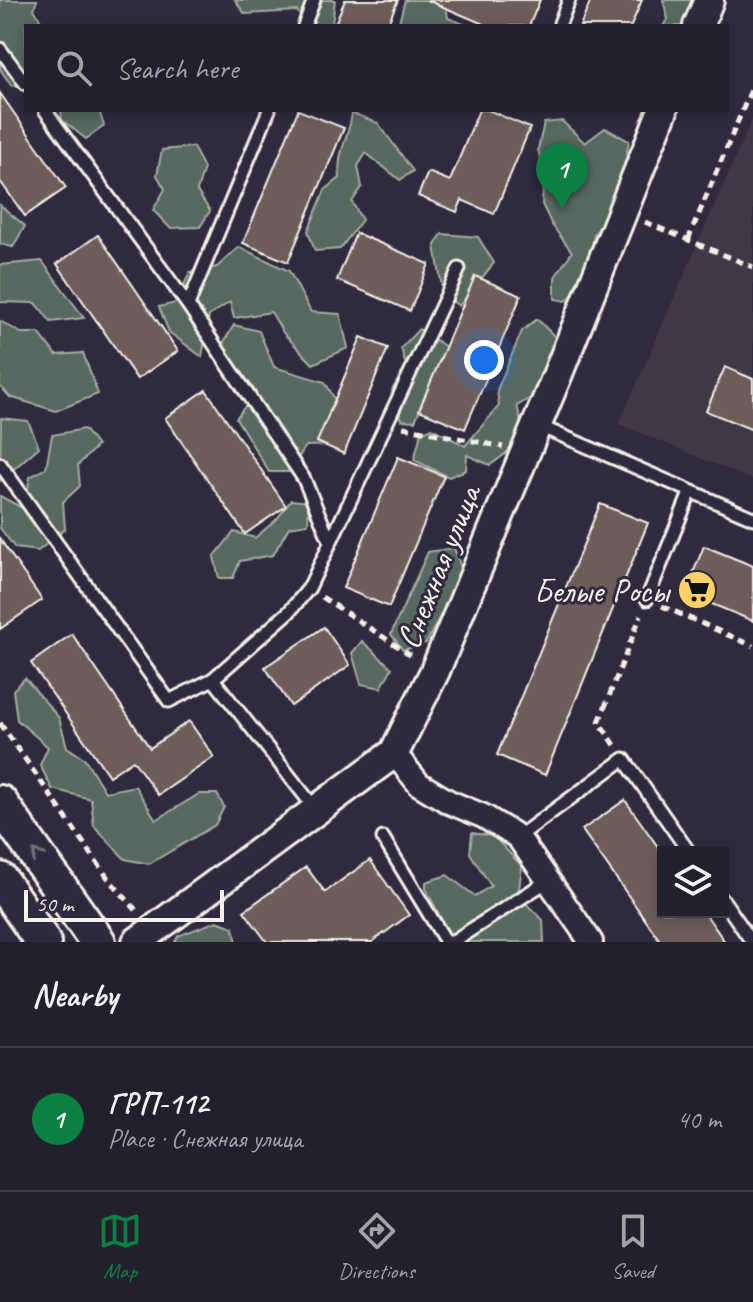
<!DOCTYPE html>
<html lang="en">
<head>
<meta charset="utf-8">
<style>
  :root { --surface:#23202e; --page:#2b2836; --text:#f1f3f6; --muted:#a3a3aa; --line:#403e4a; --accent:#0b8043 }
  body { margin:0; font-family:Caveat,sans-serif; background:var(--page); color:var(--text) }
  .controls { position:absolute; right:24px; bottom:24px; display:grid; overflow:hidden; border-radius:0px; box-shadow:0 4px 12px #0003 }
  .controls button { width:72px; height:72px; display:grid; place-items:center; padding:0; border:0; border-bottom:2px solid var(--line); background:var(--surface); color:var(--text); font:40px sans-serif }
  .scale { position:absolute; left:24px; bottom:20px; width:200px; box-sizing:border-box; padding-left:8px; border:4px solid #f4f1e8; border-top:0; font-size:22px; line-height:28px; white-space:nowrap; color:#f4f1e8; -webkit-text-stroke:6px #2f2a3d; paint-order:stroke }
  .you { position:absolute; left:484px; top:360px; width:28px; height:28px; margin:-20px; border:6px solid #fff; border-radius:50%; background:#1a73e8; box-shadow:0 0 0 12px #1a73e833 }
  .badge { display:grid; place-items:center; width:52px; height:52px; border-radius:50%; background:var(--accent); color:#fff; font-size:26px; font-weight:700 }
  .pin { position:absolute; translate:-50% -66px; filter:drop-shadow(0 2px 4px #0008) }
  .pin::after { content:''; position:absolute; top:42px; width:28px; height:24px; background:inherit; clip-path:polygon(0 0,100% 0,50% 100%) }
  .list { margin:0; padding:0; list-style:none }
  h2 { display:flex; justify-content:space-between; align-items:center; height:104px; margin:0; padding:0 32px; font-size:34px }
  h2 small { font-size:26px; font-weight:400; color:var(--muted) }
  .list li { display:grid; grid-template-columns:52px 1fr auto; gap:24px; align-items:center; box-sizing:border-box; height:144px; padding:0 32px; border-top:2px solid var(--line) }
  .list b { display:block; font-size:30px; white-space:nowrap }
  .list p { margin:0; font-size:26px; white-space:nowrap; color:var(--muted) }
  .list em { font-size:26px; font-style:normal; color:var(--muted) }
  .icon { flex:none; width:44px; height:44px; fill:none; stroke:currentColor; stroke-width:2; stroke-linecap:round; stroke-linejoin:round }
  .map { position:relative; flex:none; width:753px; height:942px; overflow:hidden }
  .search { position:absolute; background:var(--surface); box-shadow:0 4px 12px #0003; left:24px; right:24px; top:24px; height:88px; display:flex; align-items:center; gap:20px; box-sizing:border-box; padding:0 28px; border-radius:0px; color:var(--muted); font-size:30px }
  .sheet { height:248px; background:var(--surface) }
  nav { display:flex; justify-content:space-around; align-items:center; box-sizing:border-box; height:112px; border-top:2px solid var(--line); background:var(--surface); font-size:22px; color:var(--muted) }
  nav a { display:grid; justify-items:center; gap:4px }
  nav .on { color:var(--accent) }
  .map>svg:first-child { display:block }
  .built { fill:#413946 }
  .green { fill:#57675f; stroke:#a6aca4; stroke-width:2 }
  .building { fill:#6c5d5a; stroke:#f4f1e8; stroke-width:2 }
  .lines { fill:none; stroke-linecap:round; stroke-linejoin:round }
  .service-casing { stroke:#f4f1e8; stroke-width:17 }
  .minor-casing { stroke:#f4f1e8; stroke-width:28 }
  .tertiary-casing { stroke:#f4f1e8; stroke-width:34 }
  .primary-casing { stroke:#f4f1e8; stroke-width:40 }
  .path { stroke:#f4f1e8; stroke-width:5; stroke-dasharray:8 6; stroke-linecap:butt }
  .service { stroke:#2f2a3d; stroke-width:11 }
  .minor { stroke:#2f2a3d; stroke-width:22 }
  .tertiary { stroke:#2f2a3d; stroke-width:28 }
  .primary { stroke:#2f2a3d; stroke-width:34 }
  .oneway { stroke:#747079 }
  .labels { text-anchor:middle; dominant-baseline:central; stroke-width:6; stroke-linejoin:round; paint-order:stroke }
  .street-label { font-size:34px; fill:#f4f1e8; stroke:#2f2a3d }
  .poi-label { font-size:34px; fill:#f4f1e8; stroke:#2f2a3d; text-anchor:end }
</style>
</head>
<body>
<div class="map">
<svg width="753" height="942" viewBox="0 0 753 942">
  <rect width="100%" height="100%" fill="#2f2a3d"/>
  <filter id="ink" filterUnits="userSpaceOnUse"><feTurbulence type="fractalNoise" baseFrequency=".0125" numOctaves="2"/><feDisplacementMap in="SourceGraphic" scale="16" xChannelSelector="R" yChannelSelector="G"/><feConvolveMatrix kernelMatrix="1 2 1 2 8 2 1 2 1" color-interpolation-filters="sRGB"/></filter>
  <g filter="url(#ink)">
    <polygon class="built" points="753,117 753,480 619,424"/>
    <g class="green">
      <polygon points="0,0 37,0 34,9 44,26 26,26 26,88 11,85 0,69"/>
      <polygon points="235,0 335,0 332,24 308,26 297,11 245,14"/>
      <polygon points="405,0 445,0 448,18 469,26 398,26"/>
      <polygon points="663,0 700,0 692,26 663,26 668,19"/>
      <polygon points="61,110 99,110 104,126 86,139 62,120"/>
      <path d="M 352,113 L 378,123 L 413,171 L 400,180 L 366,153 L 358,166 L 362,187 L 352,202 L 362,220 L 340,249 L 315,251 L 308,231 L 325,190 L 340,178 C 336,153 349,138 352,113 Z"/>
      <polygon points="562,121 585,143 605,128 629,141 616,208 594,234 587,283 566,301 555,299 555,277 572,252 552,225 542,204 544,175 538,149 544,123"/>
      <polygon points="193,147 204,168 197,191 210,211 200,227 170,228 153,210 165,189 157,175 162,150"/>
      <polygon points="0,205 25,226 13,247 0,244"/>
      <polygon points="442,234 478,237 494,263 459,306 443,294 435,245"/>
      <polygon points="239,247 289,271 311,312 340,314 348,348 313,364 284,334 271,312 234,318 230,302 209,316 202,357 169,332 159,307 176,303 190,272 217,267"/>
      <polygon points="42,261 84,318 51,322 36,303 0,302 0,265"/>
      <path d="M 537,319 L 559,341 L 532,397 L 517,406 C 527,436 515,449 490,465 L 467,455 L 466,470 L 449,477 L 414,460 L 421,433 L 432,428 L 465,446 L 499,406 L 497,390 L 522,331 Z"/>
      <polygon points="0,321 21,333 39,333 56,355 83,353 98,394 56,411 10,397 0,386"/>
      <polygon points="234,325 259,331 274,367 325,382 347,421 339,445 306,446 289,472 269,472 236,418 256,392 222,345"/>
      <polygon points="419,329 446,347 415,421 402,420 392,390 406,366 401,348"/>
      <polygon points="1,418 28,421 39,447 0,481"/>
      <polygon points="84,429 97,446 78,465 80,486 63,502 65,529 38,551 15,548 0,528 0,496 24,509 30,477 46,468 52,435"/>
      <polygon points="291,500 309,502 308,524 289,527 273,555 240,561 233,578 219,578 214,557 234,532 255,538 277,519"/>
      <polygon points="454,548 463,573 426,643 403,650 391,634 428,552"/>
      <polygon points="362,641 392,668 381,688 361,684 352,653"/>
      <polygon points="25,678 59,718 67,747 85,759 105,792 135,786 156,820 199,794 217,794 224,807 215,825 149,864 125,859 94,826 91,799 52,789 40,765 48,747 17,720 13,690"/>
      <polygon points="472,833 493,836 522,866 518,896 543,920 544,942 453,942 426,889 426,882 447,875 475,896 491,886 470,853"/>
      <polygon points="217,921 233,927 237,942 175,942 178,936"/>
    </g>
    <g class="building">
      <polygon points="345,0 398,0 387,26 334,26"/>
      <polygon points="427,0 540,0 529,26 488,26"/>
      <polygon points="591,0 642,0 631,26 580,26"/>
      <polygon points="0,93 66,188 25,216 0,181"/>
      <polygon points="298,110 344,128 288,262 243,243"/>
      <polygon points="479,110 488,110 530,128 494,214 462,200 457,212 418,196 428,172 450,181"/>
      <polygon points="356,233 429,264 410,311 337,280"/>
      <polygon points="98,235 178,351 137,379 57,264"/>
      <polygon points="475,276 521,296 465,429 419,410"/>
      <polygon points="361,337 388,348 344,454 317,442"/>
      <polygon points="725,367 753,379 753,430 706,411"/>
      <polygon points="206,390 286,506 245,534 165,418"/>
      <polygon points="398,457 444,476 389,607 343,588"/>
      <polygon points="600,504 648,523 545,775 497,755"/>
      <polygon points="0,539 42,600 0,629"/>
      <polygon points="704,546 753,566 753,621 685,593"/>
      <polygon points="324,627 350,665 291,706 265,667"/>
      <polygon points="72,634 150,748 189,721 214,757 158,795 133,760 109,776 31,663"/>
      <polygon points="625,800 663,854 663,912 704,912 725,942 661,942 582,830"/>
      <polygon points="370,860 409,915 372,942 267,942 244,911 306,867 325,892"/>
    </g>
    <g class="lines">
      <defs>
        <g id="service">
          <polyline points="560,23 569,0"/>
          <polyline points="304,26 314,0"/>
          <polyline points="0,49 26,84"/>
          <polyline points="45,110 188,305 304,479 330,541"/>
          <polyline points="188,305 269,110"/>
          <polyline points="537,425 753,518"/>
          <polyline points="0,464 169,701 213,679 317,811"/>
          <polyline points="647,599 690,493"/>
          <polyline points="213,679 289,612 309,588 459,269"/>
          <polyline points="518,837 624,759 689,852"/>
          <polyline points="383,838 446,942"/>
          <polyline points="723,900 752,942"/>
          <polyline points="452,942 549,880"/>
        </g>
        <polyline id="minor" points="394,753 419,784 449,802 483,816 518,837 591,942"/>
        <g id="tertiary">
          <polyline points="698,26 709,0"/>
          <polyline points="137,942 394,753 435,671 559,371 663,110"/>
        </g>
        <g id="primary">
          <polyline points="0,803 98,942"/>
          <polyline points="0,880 43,942"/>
        </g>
      </defs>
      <use href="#service" class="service-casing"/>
      <use href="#minor" class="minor-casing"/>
      <use href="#tertiary" class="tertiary-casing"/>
      <use href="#primary" class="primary-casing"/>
      <g class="path">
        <polyline points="645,222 753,267"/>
        <polyline points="688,240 753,85"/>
        <polyline points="403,427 503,447"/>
        <polyline points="322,597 414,657"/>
        <polyline points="662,606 753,646"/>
        <polyline points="0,723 108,878 136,910"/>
        <polyline points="615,745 599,722 641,615"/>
      </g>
      <use href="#service" class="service"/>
      <use href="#minor" class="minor"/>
      <use href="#tertiary" class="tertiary"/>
      <use href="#primary" class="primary"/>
    </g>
    <defs><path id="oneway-chevron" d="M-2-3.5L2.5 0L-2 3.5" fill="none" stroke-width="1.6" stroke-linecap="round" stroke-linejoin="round" transform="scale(2)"/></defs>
    <use class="oneway" href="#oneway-chevron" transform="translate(37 855) rotate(-125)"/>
  </g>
  <defs>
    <symbol id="supermarket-disc" viewBox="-11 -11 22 22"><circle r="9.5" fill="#ffd166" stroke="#2f2a3d"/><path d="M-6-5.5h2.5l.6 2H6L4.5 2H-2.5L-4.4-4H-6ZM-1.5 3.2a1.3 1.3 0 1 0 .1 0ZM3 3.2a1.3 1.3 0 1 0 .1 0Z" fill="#111"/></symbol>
  </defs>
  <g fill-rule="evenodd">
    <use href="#supermarket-disc" x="675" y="568" width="44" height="44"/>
  </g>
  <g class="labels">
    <g class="street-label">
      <text transform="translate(438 567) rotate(-68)">Снежная улица</text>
    </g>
    <g class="poi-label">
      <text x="669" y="590">Белые Росы</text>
    </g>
  </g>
</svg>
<div class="controls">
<button><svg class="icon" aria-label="layers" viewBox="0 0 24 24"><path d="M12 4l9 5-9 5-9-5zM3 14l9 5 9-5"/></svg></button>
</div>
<div class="scale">50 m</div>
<div class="you"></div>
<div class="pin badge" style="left:562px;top:209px">1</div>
<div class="search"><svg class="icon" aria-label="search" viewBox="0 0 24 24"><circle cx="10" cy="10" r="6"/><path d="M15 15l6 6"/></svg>Search here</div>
</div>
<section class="sheet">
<h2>Nearby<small></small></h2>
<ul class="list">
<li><span class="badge">1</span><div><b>ГРП-112</b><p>Place · Снежная улица</p></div><em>40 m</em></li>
</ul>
</section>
<nav>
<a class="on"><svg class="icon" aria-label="map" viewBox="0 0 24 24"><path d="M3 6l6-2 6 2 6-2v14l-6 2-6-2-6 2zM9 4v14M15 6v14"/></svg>Map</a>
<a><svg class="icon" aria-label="directions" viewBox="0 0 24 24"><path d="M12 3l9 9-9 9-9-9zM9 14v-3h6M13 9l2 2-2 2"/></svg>Directions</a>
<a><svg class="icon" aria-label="saved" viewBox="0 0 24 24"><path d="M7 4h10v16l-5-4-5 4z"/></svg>Saved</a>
</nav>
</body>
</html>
